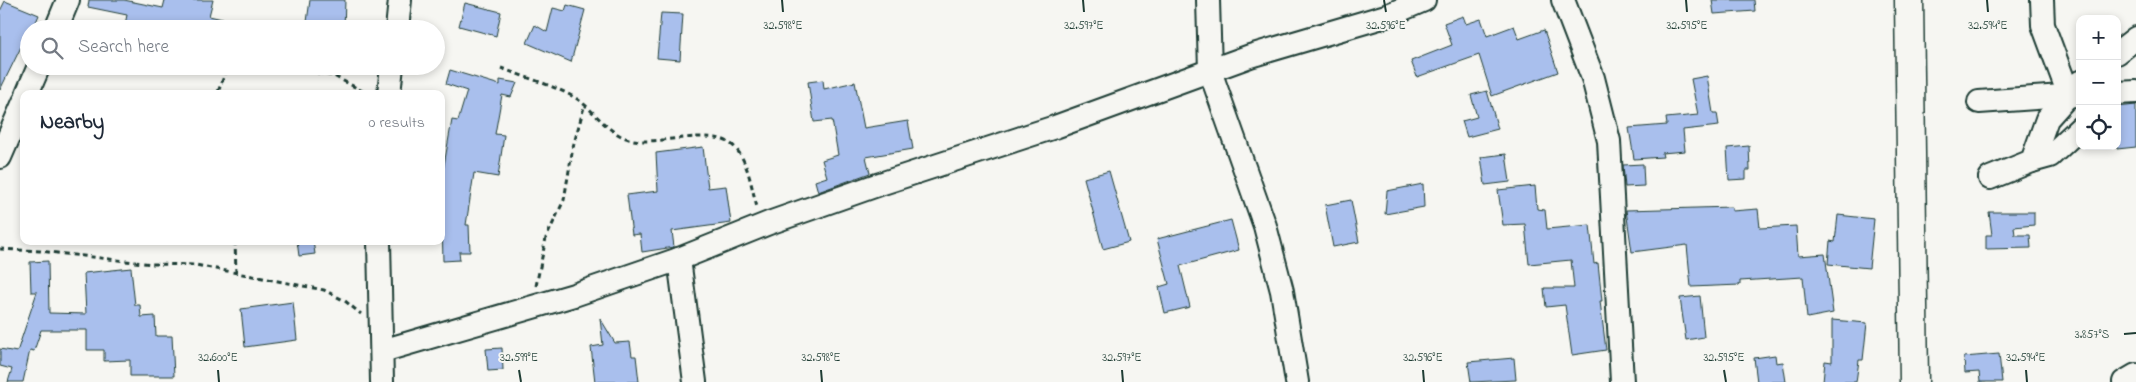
<!DOCTYPE html>
<html lang="en">
<head>
<meta charset="utf-8">
<style>
  :root { --surface:#fff; --page:#f6f6f7; --text:#1f2937; --muted:#747a83; --line:#e0e1e3 }
  body { margin:0; font-family:"Indie Flower",sans-serif; background:var(--page); color:var(--text) }
  .controls { position:absolute; right:15px; top:15px; display:grid; overflow:hidden; border-radius:10px; box-shadow:0 2px 8px #0003 }
  .controls button { width:45px; height:45px; display:grid; place-items:center; padding:0; border:0; border-bottom:1px solid var(--line); background:var(--surface); color:var(--text); font:25px sans-serif }
  .list { margin:0; padding:0; list-style:none }
  h2 { display:flex; justify-content:space-between; align-items:center; height:65px; margin:0; padding:0 20px; font-size:21px }
  h2 small { font-size:16px; font-weight:400; color:var(--muted) }
  .icon { flex:none; width:28px; height:28px; fill:none; stroke:currentColor; stroke-width:2; stroke-linecap:round; stroke-linejoin:round }
  .map { position:relative; flex:none; width:2136px; height:382px; overflow:hidden }
  .search { position:absolute; background:var(--surface); box-shadow:0 2px 8px #0003; left:20px; top:20px; width:425px; height:55px; display:flex; align-items:center; gap:12px; box-sizing:border-box; padding:0 18px; border-radius:28px; color:var(--muted); font-size:19px }
  .panel { position:absolute; background:var(--surface); box-shadow:0 2px 8px #0003; left:20px; top:90px; width:425px; height:155px; border-radius:10px }
  .map>svg:first-child { display:block }
  .building { fill:#a9bfed; stroke:#1f3d34 }
  .lines { fill:none; stroke-linecap:round; stroke-linejoin:round }
  .minor-casing { stroke:#1f3d34; stroke-width:26 }
  .major-casing { stroke:#1f3d34; stroke-width:31 }
  .path { stroke:#1f3d34; stroke-width:3; stroke-dasharray:5 4; stroke-linecap:butt }
  .minor { stroke:#f6f6f2; stroke-width:22 }
  .major { stroke:#f6f6f2; stroke-width:28 }
  .ticks { fill:none; stroke:#1f3d34; stroke-width:2 }
  .ticks-label { font-size:12px; text-anchor:middle; fill:#1f3d34; stroke:#f6f6f2; stroke-width:4; stroke-linejoin:round; paint-order:stroke }
</style>
</head>
<body>
<div class="map">
<svg width="2136" height="382" viewBox="0 0 2136 382">
  <rect width="100%" height="100%" fill="#f6f6f2"/>
  <filter id="ink" filterUnits="userSpaceOnUse"><feTurbulence type="fractalNoise" baseFrequency=".02" numOctaves="2"/><feDisplacementMap in="SourceGraphic" scale="10" xChannelSelector="R" yChannelSelector="G"/><feConvolveMatrix kernelMatrix="1 2 1 2 8 2 1 2 1" color-interpolation-filters="sRGB"/></filter>
  <g filter="url(#ink)">
    <g class="building">
      <polygon points="89,0 124,0 163,8 165,0 213,0 209,16 236,22 236,29 179,29 160,25 160,29 124,29 127,15 88,7"/>
      <polygon points="310,0 345,0 344,29 306,29"/>
      <polygon points="1712,0 1754,0 1755,11 1714,14"/>
      <polygon points="5,1 39,15 33,29 29,29 29,48 22,45 0,90 0,11"/>
      <polygon points="465,3 501,12 496,36 459,26"/>
      <polygon points="567,5 585,10 571,62 527,43 535,25 547,32 553,8 565,11"/>
      <polygon points="661,13 683,14 680,60 657,58"/>
      <polygon points="1463,16 1466,24 1481,19 1487,36 1514,26 1519,39 1544,30 1558,72 1492,96 1479,55 1417,77 1411,61 1452,45 1444,23"/>
      <polygon points="450,70 500,85 500,80 517,83 511,97 502,95 495,134 504,135 498,177 474,173 466,225 469,225 470,252 459,252 460,260 443,261 441,182 452,120 458,121 467,91 446,84"/>
      <polygon points="1707,76 1713,113 1717,113 1719,126 1683,130 1685,151 1662,153 1663,157 1634,159 1629,128 1667,125 1666,118 1698,115 1691,79"/>
      <polygon points="823,80 824,89 855,82 864,128 908,121 913,149 866,157 870,173 818,192 815,181 827,177 822,160 838,155 832,120 814,122 808,82"/>
      <polygon points="1487,91 1498,129 1467,137 1462,121 1477,117 1471,95"/>
      <polygon points="2136,105 2136,147 2117,149 2117,107"/>
      <polygon points="1749,146 1750,170 1746,170 1746,179 1729,180 1727,148"/>
      <polygon points="703,147 708,188 726,186 731,223 672,231 674,247 642,252 640,234 632,235 627,195 658,191 656,153"/>
      <polygon points="1506,154 1510,182 1485,185 1481,157"/>
      <polygon points="1643,164 1644,186 1625,187 1623,165"/>
      <polygon points="1109,171 1129,242 1103,249 1084,178"/>
      <polygon points="1423,184 1424,207 1385,214 1387,191"/>
      <polygon points="1535,186 1537,209 1545,210 1547,229 1590,225 1594,264 1598,263 1602,301 1600,301 1606,350 1572,355 1565,305 1546,307 1544,288 1574,288 1571,260 1529,264 1525,224 1503,225 1498,190"/>
      <polygon points="1351,200 1359,242 1333,247 1325,205"/>
      <polygon points="1732,207 1732,211 1758,209 1760,228 1796,226 1798,256 1825,254 1833,313 1807,318 1803,277 1740,281 1740,285 1691,287 1687,245 1632,252 1626,210"/>
      <polygon points="1989,212 2034,212 2034,225 2014,227 2015,235 2030,235 2031,248 1986,249 1986,235 1992,235"/>
      <polygon points="1838,215 1874,219 1869,268 1828,264 1830,241 1835,242"/>
      <polygon points="1231,220 1239,250 1180,266 1190,307 1165,313 1159,287 1169,284 1157,239"/>
      <polygon points="297,241 313,241 315,254 299,256"/>
      <polygon points="48,261 49,313 86,314 84,273 131,268 135,305 140,305 141,317 155,316 156,336 172,336 174,376 130,376 130,360 104,361 104,350 87,350 87,330 41,330 34,351 30,350 23,382 8,382 12,369 0,366 0,349 17,352 37,292 31,292 30,262"/>
      <polygon points="1700,296 1704,337 1686,340 1680,298"/>
      <polygon points="293,302 297,340 245,347 241,309"/>
      <polygon points="600,318 615,343 630,342 632,356 636,356 639,382 595,382 591,347 603,345"/>
      <polygon points="1832,320 1867,323 1863,360 1859,360 1856,382 1823,382 1825,361 1832,362"/>
      <polygon points="502,348 503,370 488,371 486,349"/>
      <polygon points="1999,354 2002,382 1980,382 1979,372 1965,373 1964,357"/>
      <polygon points="1775,355 1776,363 1783,362 1786,382 1757,382 1754,358"/>
      <polygon points="1514,358 1516,380 1471,382 1468,362"/>
    </g>
    <g class="lines">
      <defs>
        <g id="minor">
          <polyline points="1208,0 1210,71 1265,226 1282,291 1297,382"/>
          <polyline points="1563,0 1593,78 1609,141 1622,382"/>
          <polyline points="2042,0 2043,25 2069,95"/>
          <polyline points="56,29 68,0"/>
          <polyline points="397,29 400,0"/>
          <polyline points="2117,53 2136,38"/>
          <polyline points="2117,93 2136,92"/>
          <polyline points="27,94 39,66"/>
          <polyline points="389,94 392,66"/>
          <polyline points="1979,102 2077,95"/>
          <polyline points="0,157 24,102"/>
          <polyline points="2032,161 2050,156 2080,128"/>
          <polyline points="1990,178 2032,161 2047,119 2080,82"/>
          <polyline points="379,241 382,382"/>
          <polyline points="679,259 695,382"/>
          <polyline points="382,351 574,295 679,259 769,223 880,184 1055,127 1250,56 1386,16 1424,0"/>
          <polyline points="2124,382 2136,375"/>
        </g>
        <polyline id="major" points="1909,0 1914,382"/>
      </defs>
      <use href="#minor" class="minor-casing"/>
      <use href="#major" class="major-casing"/>
      <g class="path">
        <polyline points="282,66 334,76 368,94"/>
        <path d="M 501,68 C 524,77 550,84 572,96 C 595,108 606,135 633,140 C 659,145 711,128 731,144 C 748,157 751,187 757,207"/>
        <polyline points="174,94 178,90 208,94"/>
        <polyline points="210,94 218,92 228,66"/>
        <polyline points="235,241 236,274"/>
        <polyline points="0,249 40,251 152,264 196,265 324,290 345,301 361,314"/>
        <polyline points="536,286 546,238 564,200 573,147 584,107"/>
      </g>
      <use href="#minor" class="minor"/>
      <use href="#major" class="major"/>
    </g>
  </g>
  <path class="ticks" d="M 782,0 L 783,12M 1083,0 L 1084,12M 1384,0 L 1386,12M 1686,0 L 1687,12M 1987,0 L 1988,12M 2124,334 L 2136,333M 218,370 L 219,382M 519,370 L 521,382M 821,370 L 822,382M 1122,370 L 1123,382M 1423,370 L 1424,382M 1724,370 L 1726,382M 2026,370 L 2027,382"/>
  <g class="ticks-label">
    <text x="783" y="29">32.598°E</text>
    <text x="1084" y="29">32.597°E</text>
    <text x="1386" y="29">32.596°E</text>
    <text x="1687" y="29">32.595°E</text>
    <text x="1988" y="29">32.594°E</text>
    <text x="2092" y="338">3.857°S</text>
    <text x="218" y="361">32.600°E</text>
    <text x="519" y="361">32.599°E</text>
    <text x="821" y="361">32.598°E</text>
    <text x="1122" y="361">32.597°E</text>
    <text x="1423" y="361">32.596°E</text>
    <text x="1724" y="361">32.595°E</text>
    <text x="2026" y="361">32.594°E</text>
  </g>
</svg>
<div class="controls">
<button>+</button>
<button>−</button>
<button><svg class="icon" aria-label="locate" viewBox="0 0 24 24"><circle cx="12" cy="12" r="6"/><path d="M12 2v4M12 18v4M2 12h4M18 12h4"/></svg></button>
</div>
<div class="search"><svg class="icon" aria-label="search" viewBox="0 0 24 24"><circle cx="10" cy="10" r="6"/><path d="M15 15l6 6"/></svg>Search here</div>
<section class="panel">
<h2>Nearby<small>0 results</small></h2>
<ul class="list">
</ul>
</section>
</div>
</body>
</html>
